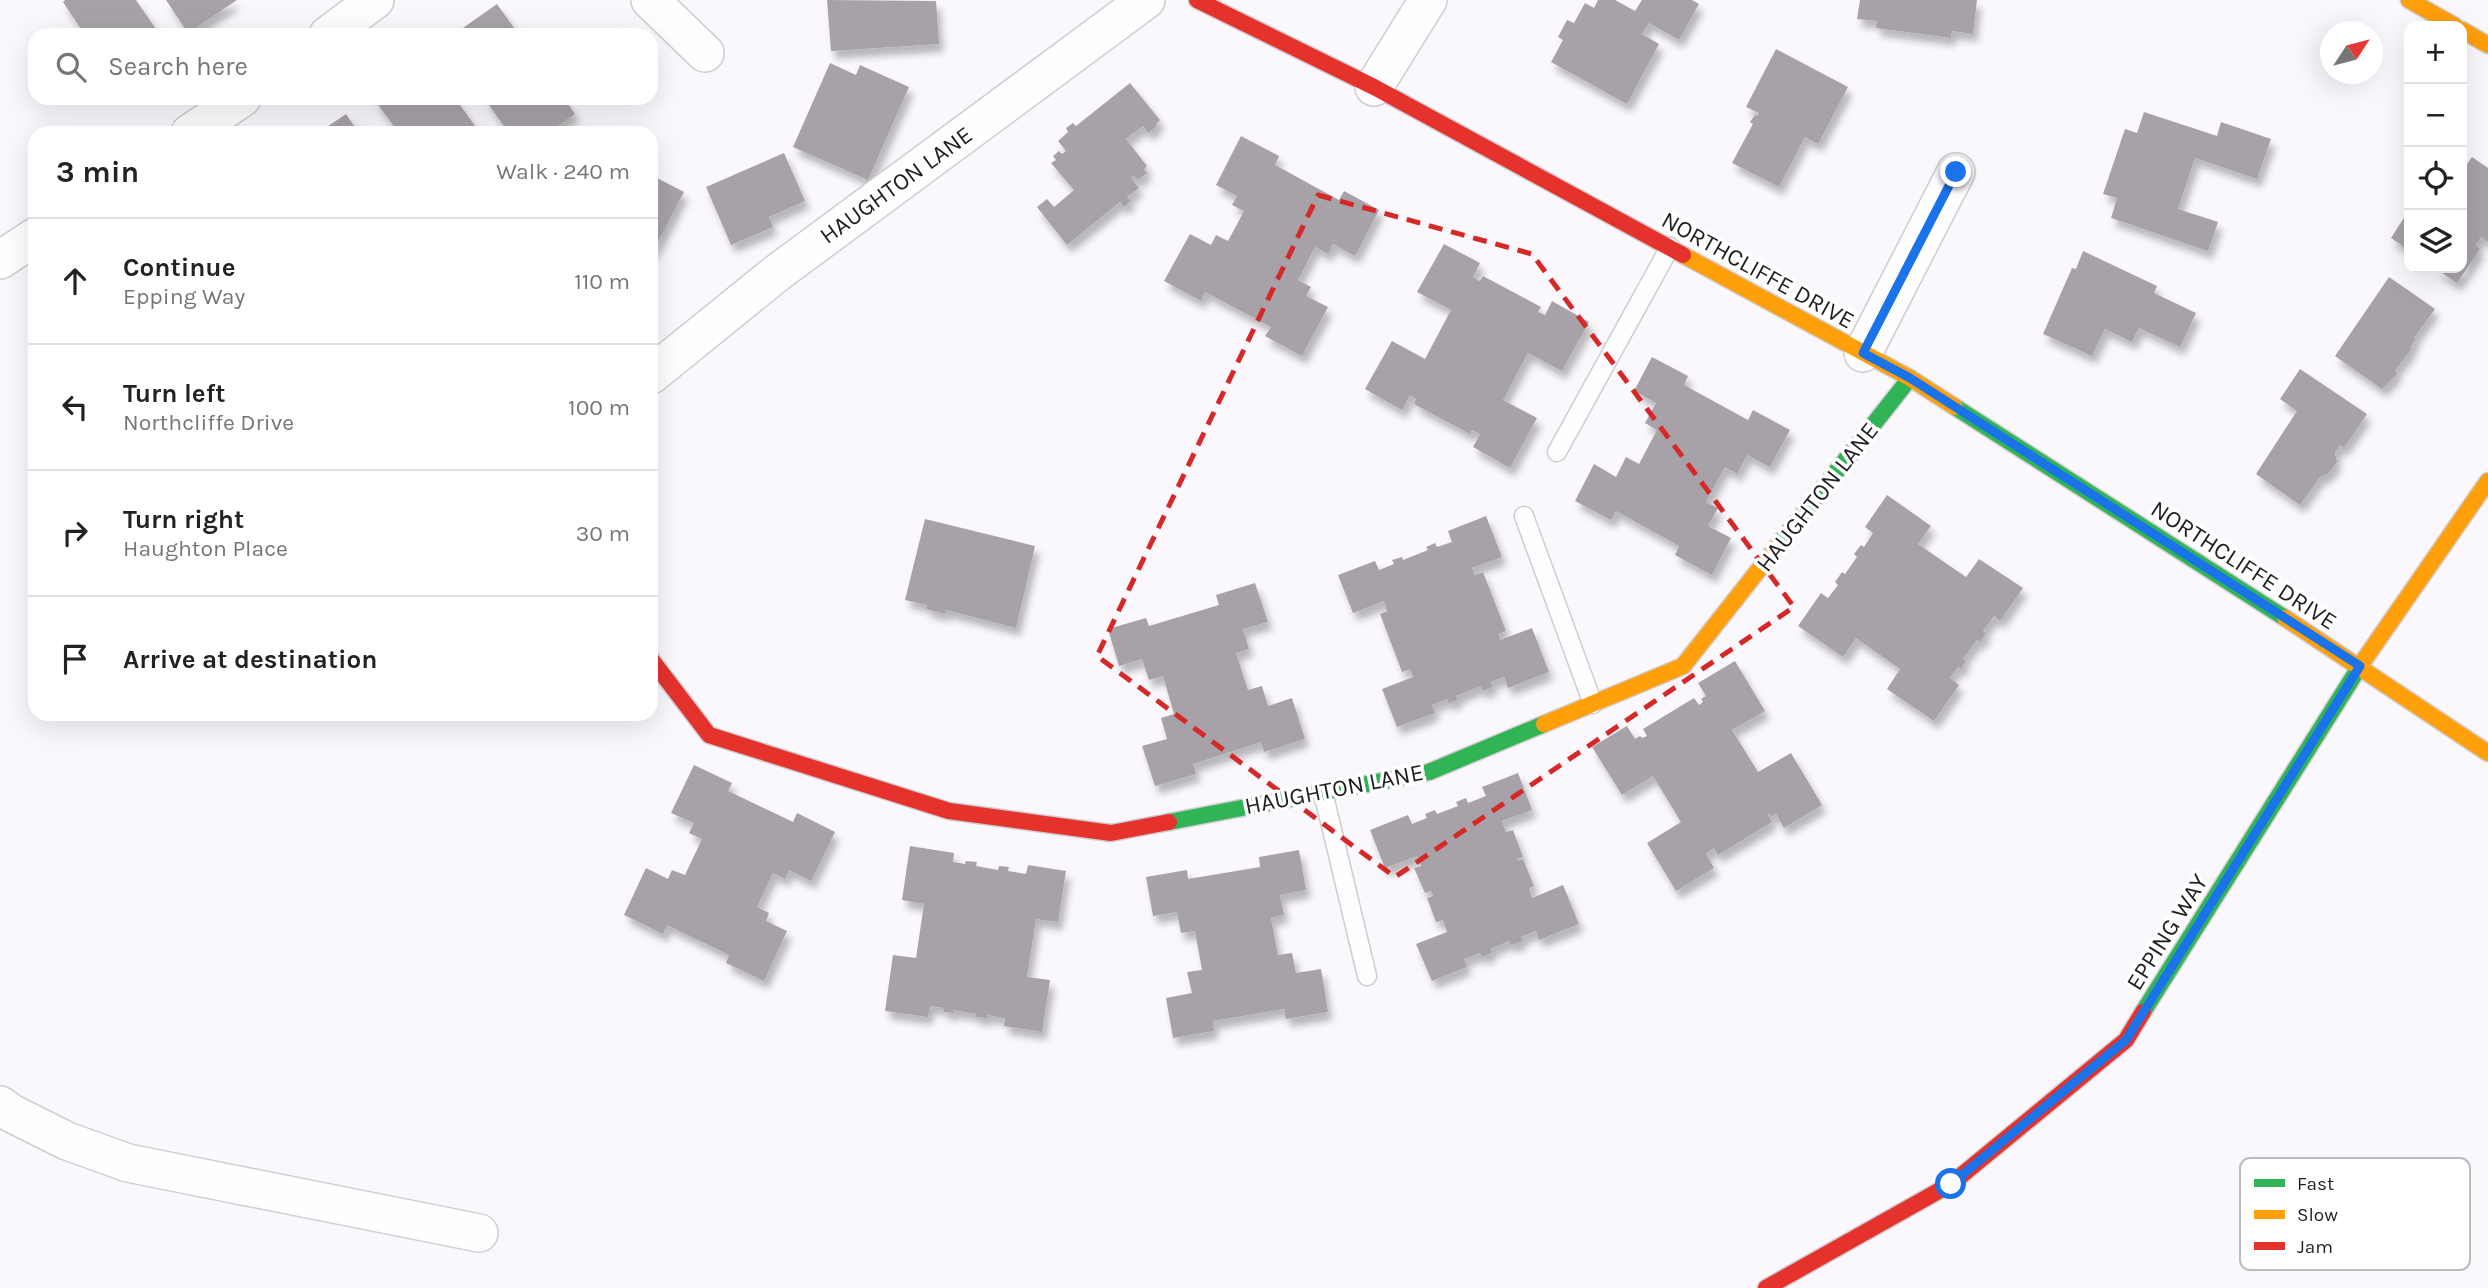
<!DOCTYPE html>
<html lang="en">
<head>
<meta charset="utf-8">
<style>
  :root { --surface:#fff; --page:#f6f6f6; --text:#222; --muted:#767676; --line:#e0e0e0 }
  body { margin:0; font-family:Karla,sans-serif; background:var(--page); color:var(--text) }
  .controls { position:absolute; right:21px; top:21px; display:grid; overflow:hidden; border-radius:14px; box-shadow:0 7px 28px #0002 }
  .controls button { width:63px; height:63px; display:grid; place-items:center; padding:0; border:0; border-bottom:2px solid var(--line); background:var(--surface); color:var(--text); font:35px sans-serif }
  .compass { position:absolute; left:2320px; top:21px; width:63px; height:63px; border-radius:50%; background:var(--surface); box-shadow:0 7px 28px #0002; rotate:54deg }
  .stop { position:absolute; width:21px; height:21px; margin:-16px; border:5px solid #1a73e8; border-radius:50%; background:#fff }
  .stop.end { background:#1a73e8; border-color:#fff; box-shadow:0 2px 7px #0008 }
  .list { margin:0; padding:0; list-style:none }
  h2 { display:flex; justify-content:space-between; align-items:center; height:91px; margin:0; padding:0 28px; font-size:30px }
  h2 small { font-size:23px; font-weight:400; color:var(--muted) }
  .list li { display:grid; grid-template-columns:46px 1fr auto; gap:21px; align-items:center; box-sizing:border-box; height:126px; padding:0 28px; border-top:2px solid var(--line) }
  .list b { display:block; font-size:26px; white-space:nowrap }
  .list p { margin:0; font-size:23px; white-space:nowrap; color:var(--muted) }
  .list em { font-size:23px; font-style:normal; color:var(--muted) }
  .icon { flex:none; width:38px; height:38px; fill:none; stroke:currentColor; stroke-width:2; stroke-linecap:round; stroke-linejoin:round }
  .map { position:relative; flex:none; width:2488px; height:1288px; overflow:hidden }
  .search { position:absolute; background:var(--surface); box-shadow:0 7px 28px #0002; left:28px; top:28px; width:630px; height:77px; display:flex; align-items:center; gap:18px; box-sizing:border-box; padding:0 24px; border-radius:21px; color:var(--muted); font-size:26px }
  .panel { position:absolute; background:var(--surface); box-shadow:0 7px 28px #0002; left:28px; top:126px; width:630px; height:595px; border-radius:21px }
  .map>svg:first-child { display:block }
  .building { fill:#a7a2a8; filter:url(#shadow) }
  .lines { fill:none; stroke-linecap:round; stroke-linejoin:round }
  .lane-casing { stroke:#cfcdd0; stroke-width:21 }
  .street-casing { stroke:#cfcdd0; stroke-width:40 }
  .fast-casing { stroke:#cfcdd0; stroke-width:19 }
  .slow-casing { stroke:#cfcdd0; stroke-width:19 }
  .jam-casing { stroke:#cfcdd0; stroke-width:19 }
  .lane { stroke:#fefeff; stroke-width:18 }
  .street { stroke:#fefeff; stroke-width:37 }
  .fast { stroke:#30b455; stroke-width:16 }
  .slow { stroke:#ff9f0a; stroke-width:16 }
  .jam { stroke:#e5322d; stroke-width:16 }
  .route { stroke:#1a73e8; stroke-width:9 }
  .marked { fill:none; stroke:#d62828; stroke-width:5; stroke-dasharray:14 9; stroke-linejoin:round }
  .labels { text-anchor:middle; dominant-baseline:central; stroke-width:7; stroke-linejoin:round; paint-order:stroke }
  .street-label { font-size:24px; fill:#201e22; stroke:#fff }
  .key { fill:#fff; stroke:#bcbcbd; stroke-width:2 }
  .key-label { font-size:19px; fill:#201e22 }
</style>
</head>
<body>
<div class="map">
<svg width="2488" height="1288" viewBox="0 0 2488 1288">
  <defs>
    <filter id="shadow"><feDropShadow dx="4.5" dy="8" stdDeviation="3.5" flood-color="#0004"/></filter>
  </defs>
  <rect width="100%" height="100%" fill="#faf8fc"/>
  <g class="building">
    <polygon points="65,0 136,0 160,35 85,35 63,2"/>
    <polygon points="166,0 237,0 188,33"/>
    <polygon points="827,0 936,1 939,44 831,51"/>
    <polygon points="1598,0 1615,0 1635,11 1642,0 1692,0 1699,4 1679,40 1649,23 1642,34 1659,44 1627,104 1551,62 1563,40 1558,37 1567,20 1574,23 1585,3 1594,8"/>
    <polygon points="1860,0 1977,0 1973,34 1952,31 1951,38 1876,28 1877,21 1857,19"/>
    <polygon points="497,4 519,35 453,35"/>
    <polygon points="1776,49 1848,87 1818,144 1805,137 1779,187 1732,163 1753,124 1750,122 1755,115 1757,116 1759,113 1746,107"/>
    <polygon points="830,63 856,75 860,65 909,87 868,180 793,147"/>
    <polygon points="1130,83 1160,120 1156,124 1158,125 1148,133 1143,126 1126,139 1147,166 1144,169 1147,173 1138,180 1134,176 1131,178 1139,188 1127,197 1131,201 1124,207 1120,202 1067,245 1037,207 1047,199 1054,207 1074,190 1051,163 1056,160 1053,156 1059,151 1062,154 1066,151 1058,141 1068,132 1066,128 1073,123 1076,126"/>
    <polygon points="373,98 455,98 480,133 399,133"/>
    <polygon points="484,98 564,98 575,114 548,133 509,133"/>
    <polygon points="2144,112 2217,136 2221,122 2271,139 2257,179 2195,158 2178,209 2218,222 2208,251 2111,218 2117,198 2103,194 2125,129 2137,133"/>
    <polygon points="346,114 359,133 318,133"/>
    <polygon points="1241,136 1279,156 1275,165 1339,200 1344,191 1379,210 1355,256 1333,244 1328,254 1315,247 1298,280 1311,287 1306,296 1328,307 1302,356 1265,336 1271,327 1205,292 1201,301 1164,281 1190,234 1211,245 1216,235 1228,241 1244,211 1232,205 1237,196 1216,185"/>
    <polygon points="784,153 805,201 769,217 773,227 731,245 706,187"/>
    <polygon points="2472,157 2488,168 2488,242 2481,237 2476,245 2480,249 2457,283 2435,268 2462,268 2462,171"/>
    <polygon points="651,175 684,192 651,255"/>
    <polygon points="2409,210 2409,250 2391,238"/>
    <polygon points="1444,244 1480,263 1473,277 1480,281 1483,276 1541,307 1538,312 1545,315 1552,301 1589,322 1562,371 1528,353 1503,400 1537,418 1510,468 1473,447 1480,434 1472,430 1470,434 1414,404 1416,399 1410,395 1402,410 1365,389 1392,341 1425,359 1451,310 1417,292"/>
    <polygon points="2083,251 2157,286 2154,293 2196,313 2180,347 2139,328 2132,342 2105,329 2092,356 2043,334 2072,268 2076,269"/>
    <polygon points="2389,277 2435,309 2414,338 2416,339 2410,348 2412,349 2395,370 2397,374 2382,389 2335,356"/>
    <polygon points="1652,357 1688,376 1684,385 1748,420 1753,410 1790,430 1770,467 1747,455 1737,474 1725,467 1706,502 1718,508 1708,526 1731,538 1712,575 1675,555 1679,546 1616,511 1611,520 1575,501 1594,464 1616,477 1626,457 1639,464 1657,430 1645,423 1656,403 1634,391"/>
    <polygon points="2300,369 2367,414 2344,448 2340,445 2335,453 2337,462 2328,474 2320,477 2300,505 2256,474 2297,411 2280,399"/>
    <polygon points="1887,495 1931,526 1918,544 1966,577 1979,559 2023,588 2000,621 1994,616 1983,631 1986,633 1980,642 1977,640 1963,659 1966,661 1961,669 1958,667 1950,678 1959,685 1934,721 1887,689 1900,669 1856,638 1843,657 1798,626 1821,593 1828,598 1838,585 1835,582 1842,572 1845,574 1857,557 1854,554 1861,545 1864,547 1873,533 1865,527"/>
    <polygon points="1486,516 1502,557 1472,568 1475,575 1483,572 1506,631 1499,634 1500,640 1532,628 1549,672 1508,688 1504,677 1491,682 1493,687 1482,691 1481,686 1456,696 1458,700 1449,703 1447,699 1432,705 1435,713 1397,727 1382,689 1413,677 1410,669 1402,672 1380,614 1387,611 1384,601 1353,613 1338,575 1375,561 1379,570 1394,564 1392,560 1402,557 1403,560 1428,550 1426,547 1435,543 1437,547 1452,542 1448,531"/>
    <polygon points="925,519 1035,546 1016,628 946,610 945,614 926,609 927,605 905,600"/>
    <polygon points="1255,583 1268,622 1243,629 1249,649 1236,653 1248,690 1262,686 1268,706 1292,698 1305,739 1264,752 1261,742 1193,764 1196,774 1155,786 1142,746 1167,739 1161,718 1174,714 1163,676 1149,680 1142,659 1119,666 1108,629 1146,618 1149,626 1219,605 1216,595"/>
    <polygon points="1735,661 1765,711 1732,730 1758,772 1791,753 1822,805 1784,828 1776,814 1771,817 1770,814 1768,815 1772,822 1718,855 1714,848 1706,854 1714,868 1676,891 1647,843 1681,822 1653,776 1622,795 1592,747 1627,726 1635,739 1640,736 1642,738 1647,736 1643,729 1694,698 1699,705 1703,702 1701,699 1706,696 1698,683"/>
    <polygon points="694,765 732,783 728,791 793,822 797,813 835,832 811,881 789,870 785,879 773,873 757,907 769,913 766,921 787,931 764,981 726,963 729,955 667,925 663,934 624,915 646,868 668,879 672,870 685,875 702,839 689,833 694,823 671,813"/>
    <polygon points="1518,773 1532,810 1502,821 1506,832 1513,830 1523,857 1517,859 1518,861 1523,859 1534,886 1529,889 1532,898 1563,885 1579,924 1539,940 1536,931 1521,937 1523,941 1511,945 1509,941 1491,949 1492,953 1482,957 1480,953 1464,959 1467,967 1432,981 1416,944 1447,932 1443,920 1436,922 1427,898 1433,896 1431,891 1425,893 1414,868 1421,866 1417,856 1385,868 1370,830 1408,815 1412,824 1427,818 1425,814 1435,810 1437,814 1458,806 1456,802 1466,798 1468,803 1486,796 1482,787"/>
    <polygon points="910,846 954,853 953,862 965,864 966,861 977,862 976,866 998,870 999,866 1009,867 1008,871 1026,874 1028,865 1066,871 1058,922 1036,919 1027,977 1050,980 1042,1032 1004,1026 1005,1018 987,1015 987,1018 975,1017 976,1014 953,1010 953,1013 944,1012 944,1008 930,1006 928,1017 885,1011 893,955 916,958 924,904 902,900"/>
    <polygon points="1299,850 1306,890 1280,895 1284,915 1271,918 1278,955 1292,953 1296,973 1321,969 1328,1012 1286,1019 1284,1009 1213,1021 1214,1031 1173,1038 1166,998 1192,993 1187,972 1202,970 1195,931 1181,933 1177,912 1153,916 1146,877 1187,870 1188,879 1260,867 1259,857"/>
  </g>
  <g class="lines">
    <defs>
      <g id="lane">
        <polyline points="1557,452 1670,247"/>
        <polyline points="1524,516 1593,704"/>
        <polyline points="1323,792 1367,976"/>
      </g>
      <g id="street">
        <polyline points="650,0 705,53"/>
        <polyline points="328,35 375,0"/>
        <polyline points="1374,87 1428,0"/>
        <polyline points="190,133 242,98"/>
        <polyline points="0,260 35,237"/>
        <polyline points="1863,353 1956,172"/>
        <polyline points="651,375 777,273 1146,0"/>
        <polyline points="0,1105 11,1113 67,1141 128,1163 479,1233"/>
      </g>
      <g id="fast">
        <polyline points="1955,407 2285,618"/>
        <polyline points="1776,548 1910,378"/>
        <polyline points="1169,822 1429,772 1544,724"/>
        <polyline points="2143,1012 2362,663"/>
      </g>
      <g id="slow">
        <polyline points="2409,0 2455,26"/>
        <polyline points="2462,30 2488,45"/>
        <polyline points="1683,255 1910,378 1955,407"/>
        <polyline points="2285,618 2488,753"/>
        <polyline points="2362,663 2488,481"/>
        <polyline points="1544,724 1683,666 1776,548"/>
      </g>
      <g id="jam">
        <polyline points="1197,0 1374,87 1683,255"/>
        <polyline points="651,659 709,735 949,811 1111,833 1169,822"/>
        <polyline points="1766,1288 1951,1184 2126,1040 2143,1012"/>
      </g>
    </defs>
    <use href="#lane" class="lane-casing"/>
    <use href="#street" class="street-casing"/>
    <use href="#fast" class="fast-casing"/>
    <use href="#slow" class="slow-casing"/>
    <use href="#jam" class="jam-casing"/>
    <use href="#lane" class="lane"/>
    <use href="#street" class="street"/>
    <use href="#fast" class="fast"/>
    <use href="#slow" class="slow"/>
    <use href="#jam" class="jam"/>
  </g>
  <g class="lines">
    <polyline class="route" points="1951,1184 2126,1040 2360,666 1910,378 1863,353 1956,172"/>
  </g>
  <path class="marked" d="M 1318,195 L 1532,254 L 1794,607 L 1395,877 L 1097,656 Z"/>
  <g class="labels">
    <g class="street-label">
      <text transform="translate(896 185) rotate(-36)">HAUGHTON LANE</text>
      <text transform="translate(1758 270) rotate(29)">NORTHCLIFFE DRIVE</text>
      <text transform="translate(1817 497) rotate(-52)">HAUGHTON LANE</text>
      <text transform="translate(2244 565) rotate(33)">NORTHCLIFFE DRIVE</text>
      <text transform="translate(1334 789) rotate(-11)">HAUGHTON LANE</text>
      <text transform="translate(2167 932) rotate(-58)">EPPING WAY</text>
    </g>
  </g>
  <rect x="2240" y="1158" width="230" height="112" rx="10" class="key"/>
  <rect x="2254" y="1179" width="31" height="8" fill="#30b455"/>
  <rect x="2254" y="1210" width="31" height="9" fill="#ff9f0a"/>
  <rect x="2254" y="1242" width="31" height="8" fill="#e5322d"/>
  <g class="key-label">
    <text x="2297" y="1190">Fast</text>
    <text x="2297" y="1221">Slow</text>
    <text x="2297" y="1253">Jam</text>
  </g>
</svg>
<div class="controls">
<button>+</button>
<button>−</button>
<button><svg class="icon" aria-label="locate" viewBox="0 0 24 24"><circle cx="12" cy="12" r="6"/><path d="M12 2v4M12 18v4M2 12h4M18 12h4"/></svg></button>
<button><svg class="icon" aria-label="layers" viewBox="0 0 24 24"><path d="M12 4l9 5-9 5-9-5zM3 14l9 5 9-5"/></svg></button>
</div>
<svg class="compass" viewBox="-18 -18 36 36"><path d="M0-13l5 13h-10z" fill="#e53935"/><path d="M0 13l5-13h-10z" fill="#767676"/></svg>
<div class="stop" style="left:1951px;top:1184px"></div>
<div class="stop end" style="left:1956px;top:172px"></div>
<div class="search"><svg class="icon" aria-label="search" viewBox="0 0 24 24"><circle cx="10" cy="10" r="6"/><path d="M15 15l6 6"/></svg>Search here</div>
<section class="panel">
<h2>3 min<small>Walk · 240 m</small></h2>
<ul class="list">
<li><svg class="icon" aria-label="ahead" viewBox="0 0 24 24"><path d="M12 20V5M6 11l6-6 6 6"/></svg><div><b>Continue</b><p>Epping Way</p></div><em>110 m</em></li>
<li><svg class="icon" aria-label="left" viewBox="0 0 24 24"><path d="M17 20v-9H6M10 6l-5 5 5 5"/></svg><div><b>Turn left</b><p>Northcliffe Drive</p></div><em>100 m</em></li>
<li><svg class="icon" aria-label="right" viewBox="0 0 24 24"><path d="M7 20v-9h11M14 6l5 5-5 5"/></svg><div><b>Turn right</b><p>Haughton Place</p></div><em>30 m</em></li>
<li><svg class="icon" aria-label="arrive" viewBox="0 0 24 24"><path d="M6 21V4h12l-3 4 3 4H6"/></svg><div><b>Arrive at destination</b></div></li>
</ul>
</section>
</div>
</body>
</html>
